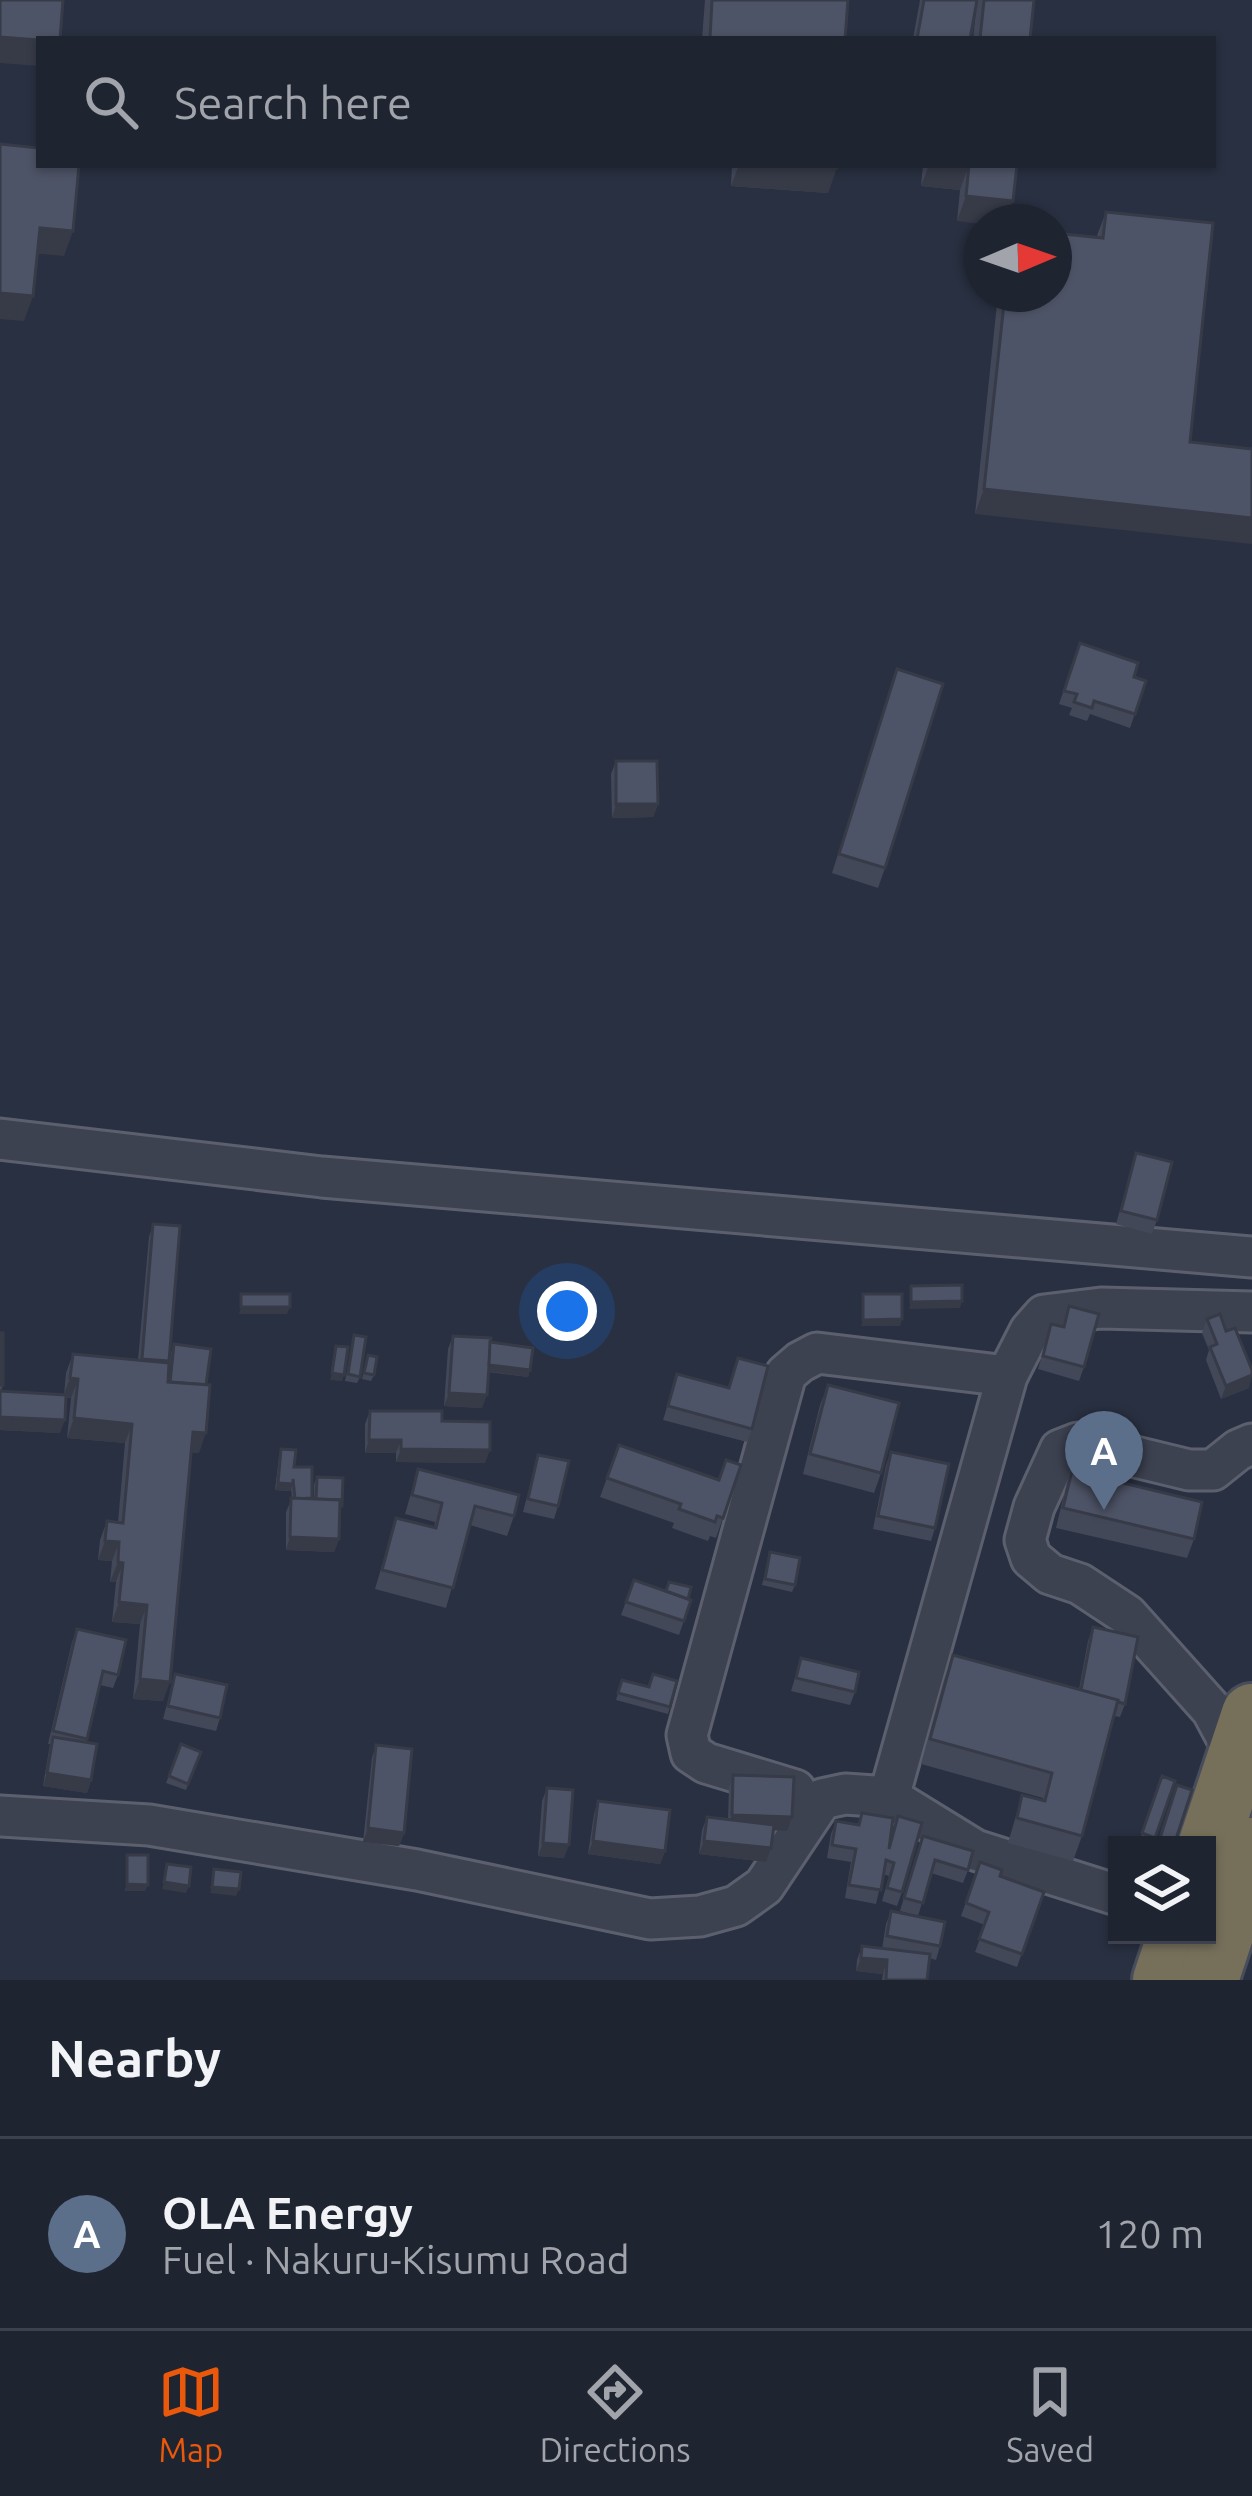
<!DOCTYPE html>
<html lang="en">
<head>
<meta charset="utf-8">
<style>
  :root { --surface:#1f2431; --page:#272c39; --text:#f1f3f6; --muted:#a1a4ab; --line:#3c414d; --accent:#ea580c }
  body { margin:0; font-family:Ubuntu,sans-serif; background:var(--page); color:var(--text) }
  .controls { position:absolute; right:36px; bottom:36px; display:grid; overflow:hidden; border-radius:0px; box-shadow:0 3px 9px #0004 }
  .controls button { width:108px; height:108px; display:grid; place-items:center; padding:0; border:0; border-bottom:3px solid var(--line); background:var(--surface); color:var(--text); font:60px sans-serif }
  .compass { position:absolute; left:964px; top:204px; width:108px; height:108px; border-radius:50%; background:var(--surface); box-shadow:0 3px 9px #0004; rotate:88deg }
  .you { position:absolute; left:567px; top:1311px; width:42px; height:42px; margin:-30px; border:9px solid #fff; border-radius:50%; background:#1a73e8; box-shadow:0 0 0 18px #1a73e833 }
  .badge { display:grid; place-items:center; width:78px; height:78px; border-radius:50%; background:var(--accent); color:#fff; font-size:39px; font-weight:700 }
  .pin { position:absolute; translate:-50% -99px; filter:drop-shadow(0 3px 6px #0008) }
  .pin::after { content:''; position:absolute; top:63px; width:42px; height:36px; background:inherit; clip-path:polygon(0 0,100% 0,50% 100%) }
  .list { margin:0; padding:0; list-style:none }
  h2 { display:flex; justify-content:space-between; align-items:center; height:156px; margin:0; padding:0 48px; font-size:51px }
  h2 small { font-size:39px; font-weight:400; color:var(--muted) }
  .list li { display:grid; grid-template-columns:78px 1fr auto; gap:36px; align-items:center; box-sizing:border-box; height:192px; padding:0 48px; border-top:3px solid var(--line) }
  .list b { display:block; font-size:45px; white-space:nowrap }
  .list p { margin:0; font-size:39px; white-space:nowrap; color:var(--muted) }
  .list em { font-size:39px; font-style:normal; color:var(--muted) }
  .icon { flex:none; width:66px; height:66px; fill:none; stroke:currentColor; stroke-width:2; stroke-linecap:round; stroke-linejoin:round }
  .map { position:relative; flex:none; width:1252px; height:1980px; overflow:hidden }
  .search { position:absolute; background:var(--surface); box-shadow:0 3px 9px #0004; left:36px; right:36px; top:36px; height:132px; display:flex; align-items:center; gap:30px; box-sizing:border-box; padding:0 42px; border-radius:0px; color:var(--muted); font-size:45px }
  .sheet { height:348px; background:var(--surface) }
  nav { display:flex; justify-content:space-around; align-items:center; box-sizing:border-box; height:168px; border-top:3px solid var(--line); background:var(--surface); font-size:33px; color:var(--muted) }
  nav a { display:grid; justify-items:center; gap:6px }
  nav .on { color:var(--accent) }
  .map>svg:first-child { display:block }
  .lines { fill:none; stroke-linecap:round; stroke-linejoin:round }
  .minor-casing { stroke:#5c606e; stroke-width:45 }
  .highway-casing { stroke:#484d5b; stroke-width:66 }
  .minor { stroke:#3d4251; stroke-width:39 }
  .highway { stroke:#76705b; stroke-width:60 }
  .wall { fill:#434859 }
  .shaded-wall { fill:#373b48 }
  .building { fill:#4e5467; stroke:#373b48; stroke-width:3 }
</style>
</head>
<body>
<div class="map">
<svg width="1252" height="1980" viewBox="0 0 1252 1980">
  <rect width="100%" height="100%" fill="#293041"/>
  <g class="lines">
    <defs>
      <g id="minor">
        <polyline points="0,1139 322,1177 1252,1257"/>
        <polyline points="1237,1757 1212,1710 1127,1615 1080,1584 1050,1574 1031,1558 1025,1540 1034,1507 1060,1450 1078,1443 1189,1470 1213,1470 1238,1450 1252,1444"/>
        <polyline points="795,1790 706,1763 691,1753 687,1735 786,1374 800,1362 817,1353 1007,1376"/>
        <polyline points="889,1797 975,1850 1117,1895"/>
        <polyline points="0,1816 149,1825 417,1870 650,1919 700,1916 736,1906 764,1886 822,1799 845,1794 889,1797 1007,1376 1030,1331 1044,1315 1101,1308 1252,1312"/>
      </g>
      <g id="highway">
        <polyline points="1207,1849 1252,1714"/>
        <polyline points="1163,1980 1178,1935"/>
        <polyline points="1208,1980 1252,1848"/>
      </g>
    </defs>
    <use href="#minor" class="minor-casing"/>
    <use href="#highway" class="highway-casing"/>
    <use href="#minor" class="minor"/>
    <use href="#highway" class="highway"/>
  </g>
  <g class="wall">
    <polygon points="705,0 848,0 845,39 702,39"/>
    <polygon points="920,0 977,0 970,39 913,39"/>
    <polygon points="977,0 1034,0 1030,39 973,39"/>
    <polygon points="732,165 837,165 828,193 731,186"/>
    <polygon points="923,165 1017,165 957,221 960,190 921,186"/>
    <polygon points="1106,212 1213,223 975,514 998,294 1054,294 1096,238"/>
    <polygon points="1080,643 1134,677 1146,681 1130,728 1090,714 1087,721 1069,715 1072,708 1059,704"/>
    <polygon points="897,669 885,868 878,888 832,873"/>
    <polygon points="616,761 658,804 653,817 612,818 611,774"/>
    <polygon points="1136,1153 1157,1220 1152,1234 1116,1224"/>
    <polygon points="153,1224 168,1363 174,1344 199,1453 191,1452 163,1701 133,1699 140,1624 112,1622 116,1582 110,1582 112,1561 98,1560 100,1540 107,1521 118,1522 125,1443 67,1438 71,1398 66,1398 60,1433 0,1430 0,1333 3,1385 1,1391 64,1395 66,1373 73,1354 138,1360 149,1237"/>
    <polygon points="1069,1306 1084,1367 1079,1381 1038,1369 1051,1324 1062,1327"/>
    <polygon points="1207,1319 1226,1331 1249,1388 1221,1399 1206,1360 1209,1350 1202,1333"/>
    <polygon points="354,1335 360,1377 357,1383 345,1381"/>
    <polygon points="453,1336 490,1342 530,1370 528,1377 488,1372 482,1408 444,1406 448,1349"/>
    <polygon points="368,1355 374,1375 371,1381 362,1379"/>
    <polygon points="738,1358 752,1429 747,1442 663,1420 677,1374 728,1388"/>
    <polygon points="828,1385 881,1473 874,1493 803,1474 820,1405"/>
    <polygon points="370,1411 442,1421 485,1463 396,1462 396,1453 365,1453 365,1424"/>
    <polygon points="1080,1438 1106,1479 1194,1539 1187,1558 1056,1528 1073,1457"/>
    <polygon points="619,1445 719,1480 741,1465 716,1538 710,1536 708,1541 672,1528 674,1523 600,1497"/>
    <polygon points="281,1449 294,1467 312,1499 314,1499 314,1484 317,1477 340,1513 339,1539 334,1552 286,1550 286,1512 292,1498 291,1489 290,1491 275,1490 279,1456"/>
    <polygon points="891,1452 935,1528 931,1541 873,1529 886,1465"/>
    <polygon points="538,1455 558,1506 554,1519 523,1512"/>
    <polygon points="418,1469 514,1516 507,1536 470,1525 446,1608 375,1589 396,1518 434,1528 435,1522 405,1514"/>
    <polygon points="770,1552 795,1585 792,1592 762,1585"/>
    <polygon points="634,1580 691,1600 679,1635 621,1615"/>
    <polygon points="1093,1627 1125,1704 1120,1717 1114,1716 1082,1836 1073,1861 1008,1843 1022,1795 1042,1801 1043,1798 921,1764 944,1680 953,1655 1079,1689 1088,1641"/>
    <polygon points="77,1629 118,1675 113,1688 100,1685 86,1742 91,1780 87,1793 43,1786 50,1744 48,1744 72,1642"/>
    <polygon points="801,1658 855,1692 850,1705 791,1691"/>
    <polygon points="175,1674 220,1718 216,1731 163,1719"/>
    <polygon points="622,1680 649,1687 677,1681 668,1714 616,1700"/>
    <polygon points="181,1744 201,1752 186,1790 166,1783"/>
    <polygon points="376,1745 404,1833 399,1846 363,1842 372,1758"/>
    <polygon points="733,1775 787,1831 773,1830 771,1848 766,1862 699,1854 702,1830 707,1817 728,1820 729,1788"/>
    <polygon points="1162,1776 1175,1781 1153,1844 1140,1840"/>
    <polygon points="1177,1785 1192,1790 1174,1845 1158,1845"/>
    <polygon points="547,1788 564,1858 538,1856 542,1801"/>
    <polygon points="598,1801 665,1851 660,1864 588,1854 594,1814"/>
    <polygon points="862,1813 890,1843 898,1816 902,1892 897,1906 882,1901 889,1876 883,1874 876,1904 845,1898 851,1862 827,1858 831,1834 836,1821 858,1824"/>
    <polygon points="918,1849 968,1870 963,1883 931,1873 918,1916 940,1946 936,1960 930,1958 927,1980 882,1980 883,1974 856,1971 857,1960 862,1946 882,1949 886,1924 891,1911 914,1915 900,1911"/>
    <polygon points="980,1862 1000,1876 1044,1892 1017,1967 975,1952 985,1925 961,1916"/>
  </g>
  <g class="shaded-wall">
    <polygon points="0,37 39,40 39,66 0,63"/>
    <polygon points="739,165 798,165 837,168 828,193 731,186"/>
    <polygon points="929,165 969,165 960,190 921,186"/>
    <polygon points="966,196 1013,201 1005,222 982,222 982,224 957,221"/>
    <polygon points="40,228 73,231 64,256 31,253"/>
    <polygon points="0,293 33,296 24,321 0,319"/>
    <polygon points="984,489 1252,518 1252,544 975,514"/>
    <polygon points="616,804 658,804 653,817 612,818"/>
    <polygon points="962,1301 960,1308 909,1309 911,1302"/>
    <polygon points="241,1307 290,1307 287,1314 239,1314"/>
    <polygon points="902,1319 900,1326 861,1326 863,1320"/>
    <polygon points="488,1365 530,1370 528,1377 485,1371"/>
    <polygon points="332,1373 344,1375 342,1381 330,1380"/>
    <polygon points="1252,1375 1249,1388 1221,1399 1226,1386"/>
    <polygon points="70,1378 78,1379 71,1398 63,1397"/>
    <polygon points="449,1393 487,1395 482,1408 444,1406"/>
    <polygon points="0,1417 65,1420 60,1433 0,1430"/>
    <polygon points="74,1418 132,1424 125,1443 67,1438"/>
    <polygon points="193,1432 206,1433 199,1453 186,1452"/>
    <polygon points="369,1440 401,1440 396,1453 365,1453"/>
    <polygon points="401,1449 490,1450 485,1463 396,1462"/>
    <polygon points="278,1483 293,1484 290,1491 275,1490"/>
    <polygon points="290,1537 339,1539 334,1552 286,1550"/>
    <polygon points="105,1541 119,1542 112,1561 98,1560"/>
    <polygon points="118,1562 123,1563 116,1582 110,1582"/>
    <polygon points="119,1602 147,1605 140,1624 112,1622"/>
    <polygon points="140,1679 170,1682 163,1701 133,1699"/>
    <polygon points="47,1773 91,1780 87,1793 43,1786"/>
    <polygon points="732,1815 792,1817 787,1831 727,1828"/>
    <polygon points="368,1828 404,1833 399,1846 363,1842"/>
    <polygon points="593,1841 665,1851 660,1864 588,1854"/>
    <polygon points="704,1841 771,1848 766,1862 699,1854"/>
    <polygon points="543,1843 569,1845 564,1858 538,1856"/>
    <polygon points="164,1882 189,1886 186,1893 162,1889"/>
    <polygon points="127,1884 148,1885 145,1891 124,1891"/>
    <polygon points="212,1887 239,1889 236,1896 210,1893"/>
    <polygon points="861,1958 887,1960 883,1974 856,1971"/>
  </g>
  <g class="building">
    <polygon points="0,0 63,0 60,39 39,40 0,37"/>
    <polygon points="712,0 848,0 845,39 710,39"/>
    <polygon points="924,0 977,0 970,39 917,39"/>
    <polygon points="984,0 1034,0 1030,39 980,39"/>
    <polygon points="0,144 39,148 39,165 79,165 73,231 40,228 33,296 0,293"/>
    <polygon points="798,165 837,165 837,168"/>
    <polygon points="969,165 1017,165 1013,201 966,196"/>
    <polygon points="1106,212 1213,223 1190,442 1252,449 1252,518 984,489 1005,294 1054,294 1054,233 1103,238"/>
    <polygon points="1080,643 1138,663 1134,677 1146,681 1135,714 1094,701 1092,708 1074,702 1077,694 1064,691"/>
    <polygon points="897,669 943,684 885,868 839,854"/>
    <polygon points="616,761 657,761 658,804 616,804"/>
    <polygon points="1136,1153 1172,1162 1157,1220 1121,1211"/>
    <polygon points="153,1224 180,1226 169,1361 142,1359"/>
    <polygon points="962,1285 962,1301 911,1302 911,1286"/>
    <rect x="241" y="1294" width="49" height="13"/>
    <polygon points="863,1294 902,1294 902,1319 863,1320"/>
    <polygon points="1069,1306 1099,1314 1084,1367 1043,1356 1051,1324 1064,1327"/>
    <polygon points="1220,1314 1226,1331 1235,1328 1252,1370 1252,1375 1226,1386 1210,1347 1217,1344 1207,1319"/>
    <rect x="0" y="1333" width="3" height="52"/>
    <polygon points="354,1335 366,1337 360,1377 348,1374"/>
    <polygon points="453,1336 491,1338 487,1395 449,1393"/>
    <polygon points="490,1342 533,1348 530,1370 489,1365"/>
    <polygon points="174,1344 211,1349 206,1385 170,1382"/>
    <polygon points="336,1346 348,1347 344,1375 332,1373"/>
    <polygon points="73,1354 169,1363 168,1382 210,1385 206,1433 193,1432 170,1682 140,1679 147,1605 119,1602 123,1563 118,1562 119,1542 105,1541 107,1521 123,1523 132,1424 74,1418 78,1379 70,1378"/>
    <polygon points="368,1355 377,1357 374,1375 364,1373"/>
    <polygon points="738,1358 768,1366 752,1429 668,1406 677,1374 729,1388"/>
    <polygon points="828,1385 899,1403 881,1473 810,1454"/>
    <polygon points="0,1391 66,1395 65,1420 0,1417"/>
    <polygon points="370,1411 442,1411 442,1421 490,1422 490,1450 401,1449 401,1440 369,1440"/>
    <polygon points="1080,1438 1114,1445 1106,1479 1202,1502 1194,1539 1063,1508"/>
    <polygon points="619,1445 719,1480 726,1460 741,1465 723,1518 717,1516 715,1522 679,1509 681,1504 607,1478"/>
    <polygon points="281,1449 296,1450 294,1467 312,1467 312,1498 295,1499 293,1479 293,1484 278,1483"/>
    <polygon points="891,1452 949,1464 935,1528 878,1516"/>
    <polygon points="538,1455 569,1461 558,1506 528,1499"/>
    <polygon points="418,1469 519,1495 514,1516 475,1506 453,1588 382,1570 396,1518 436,1528 442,1503 412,1495"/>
    <polygon points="317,1477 343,1478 342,1506 340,1506 340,1500 316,1499"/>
    <polygon points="291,1498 340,1500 339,1539 290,1537"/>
    <polygon points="770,1552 800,1558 795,1585 765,1579"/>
    <polygon points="634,1580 691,1600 684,1621 626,1602"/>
    <polygon points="669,1582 691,1587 688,1599 666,1591"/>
    <polygon points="1093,1627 1138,1637 1125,1704 1081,1690"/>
    <polygon points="77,1629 126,1640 118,1675 103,1671 87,1739 53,1731"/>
    <polygon points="953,1655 1118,1700 1082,1836 1017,1818 1022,1795 1045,1801 1052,1773 930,1739"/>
    <polygon points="801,1658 859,1672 855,1692 796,1678"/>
    <polygon points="175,1674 227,1685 220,1718 168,1706"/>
    <polygon points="653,1674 677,1681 670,1707 618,1693 622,1680 649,1687"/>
    <polygon points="53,1737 97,1744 91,1780 47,1773"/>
    <polygon points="181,1744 201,1752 188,1784 169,1776"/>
    <polygon points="376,1745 412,1749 404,1833 368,1828"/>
    <polygon points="733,1775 794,1777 792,1817 732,1815"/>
    <polygon points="1162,1776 1175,1781 1155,1838 1142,1833"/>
    <polygon points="1177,1785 1192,1790 1175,1842 1160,1838"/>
    <polygon points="547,1788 573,1790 569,1845 543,1843"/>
    <polygon points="598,1801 670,1810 665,1851 593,1841"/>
    <polygon points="862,1813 893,1818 889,1849 898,1816 922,1823 902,1892 887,1888 894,1863 886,1860 881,1890 849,1885 856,1849 832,1845 836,1821 859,1825"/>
    <polygon points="707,1817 774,1825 771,1848 704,1841"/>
    <polygon points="923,1836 973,1851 968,1870 935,1860 923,1903 904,1898"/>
    <polygon points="127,1855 148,1855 148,1885 127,1884"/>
    <polygon points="980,1862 1002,1870 1000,1876 1044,1892 1022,1954 979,1939 989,1912 966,1903"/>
    <polygon points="167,1864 191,1867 189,1886 164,1882"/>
    <polygon points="214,1869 241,1872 239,1889 212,1887"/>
    <polygon points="891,1911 945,1922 940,1946 887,1936"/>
    <polygon points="862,1946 930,1954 927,1980 886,1980 887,1960 861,1958"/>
  </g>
</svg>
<div class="controls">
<button><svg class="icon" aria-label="layers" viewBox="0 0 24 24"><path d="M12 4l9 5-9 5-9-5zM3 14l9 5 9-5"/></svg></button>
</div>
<svg class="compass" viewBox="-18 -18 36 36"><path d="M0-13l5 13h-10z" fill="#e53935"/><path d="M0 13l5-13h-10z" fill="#a1a4ab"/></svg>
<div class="you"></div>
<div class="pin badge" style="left:1104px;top:1510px;background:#5c6f8a">A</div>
<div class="search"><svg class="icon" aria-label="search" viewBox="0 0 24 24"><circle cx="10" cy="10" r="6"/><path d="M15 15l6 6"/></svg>Search here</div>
</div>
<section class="sheet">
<h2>Nearby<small></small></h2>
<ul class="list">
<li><span class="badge" style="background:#5c6f8a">A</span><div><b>OLA Energy</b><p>Fuel · Nakuru-Kisumu Road</p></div><em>120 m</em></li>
</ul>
</section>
<nav>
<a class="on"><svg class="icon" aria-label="map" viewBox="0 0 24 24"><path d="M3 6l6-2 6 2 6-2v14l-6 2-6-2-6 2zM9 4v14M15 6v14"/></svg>Map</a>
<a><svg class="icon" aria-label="directions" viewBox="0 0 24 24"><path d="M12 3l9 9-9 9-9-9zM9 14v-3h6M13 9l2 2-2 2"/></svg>Directions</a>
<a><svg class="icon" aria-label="saved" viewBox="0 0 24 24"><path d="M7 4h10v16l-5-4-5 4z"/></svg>Saved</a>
</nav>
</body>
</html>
